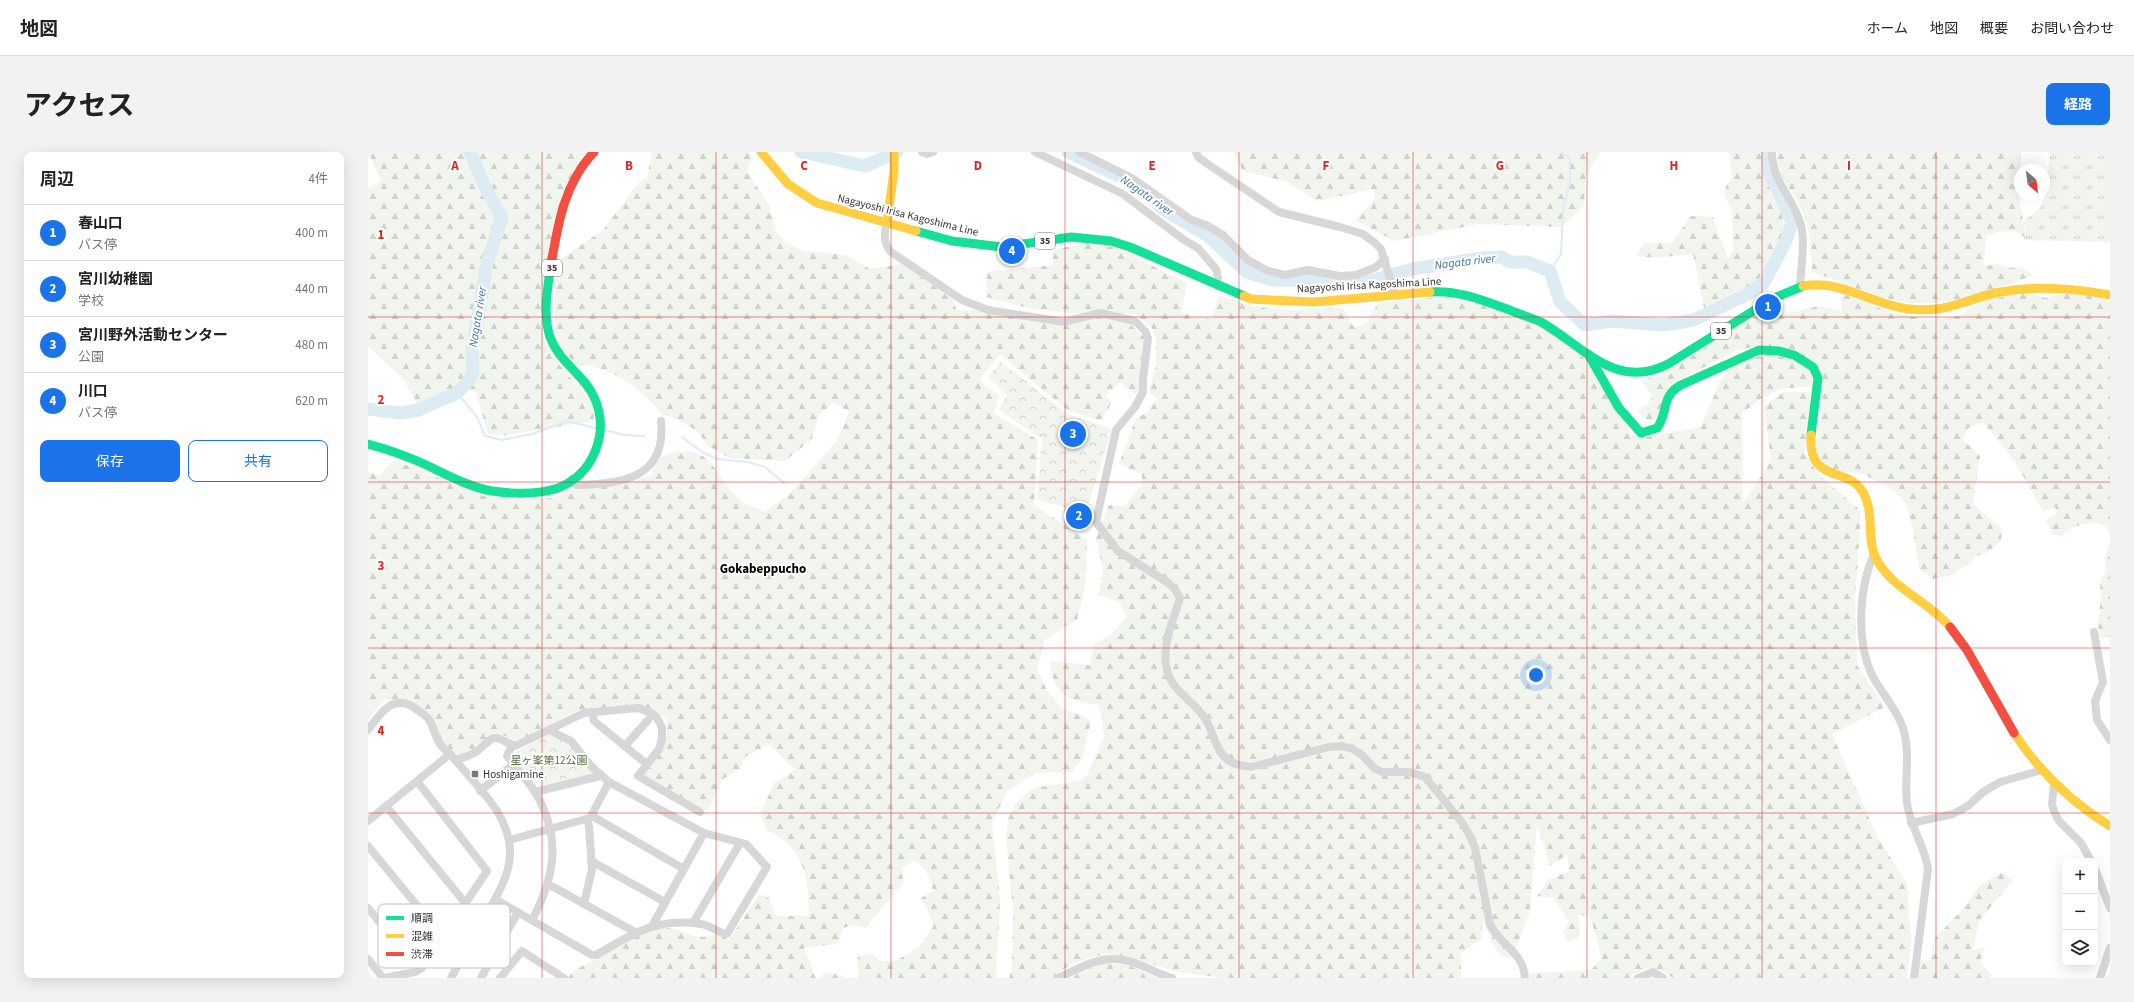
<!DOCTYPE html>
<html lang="ja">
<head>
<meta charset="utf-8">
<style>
  :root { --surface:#fff; --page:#f2f2f2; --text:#222; --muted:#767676; --line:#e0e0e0; --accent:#1a73e8 }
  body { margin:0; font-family:"Source Sans 3","Noto Sans JP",sans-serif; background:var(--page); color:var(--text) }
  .controls { position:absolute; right:12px; bottom:12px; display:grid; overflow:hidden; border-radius:8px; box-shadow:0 4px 16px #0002 }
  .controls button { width:36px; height:36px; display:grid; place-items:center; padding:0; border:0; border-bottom:1px solid var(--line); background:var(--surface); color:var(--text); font:20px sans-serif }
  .compass { position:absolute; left:1646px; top:12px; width:36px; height:36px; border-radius:50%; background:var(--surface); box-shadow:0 4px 16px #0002; rotate:152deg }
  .you { position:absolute; left:1168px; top:523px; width:14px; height:14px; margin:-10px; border:3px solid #fff; border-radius:50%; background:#1a73e8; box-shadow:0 0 0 6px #1a73e833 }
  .badge { display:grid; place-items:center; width:26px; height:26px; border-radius:50%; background:var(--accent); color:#fff; font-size:13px; font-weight:700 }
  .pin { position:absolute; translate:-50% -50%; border:2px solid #fff; box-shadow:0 1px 4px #0006 }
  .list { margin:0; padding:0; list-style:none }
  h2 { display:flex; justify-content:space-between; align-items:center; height:52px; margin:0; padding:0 16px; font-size:17px }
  h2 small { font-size:13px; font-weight:400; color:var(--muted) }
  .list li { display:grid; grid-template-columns:26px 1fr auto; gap:12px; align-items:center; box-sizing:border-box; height:56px; padding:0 16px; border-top:1px solid var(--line) }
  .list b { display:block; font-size:15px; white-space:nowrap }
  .list p { margin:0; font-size:13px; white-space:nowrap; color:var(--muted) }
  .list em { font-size:13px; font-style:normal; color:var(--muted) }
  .actions { display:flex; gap:8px; padding:12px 16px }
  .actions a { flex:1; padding:9px 0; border:1px solid var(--accent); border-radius:8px; text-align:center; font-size:14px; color:var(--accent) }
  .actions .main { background:var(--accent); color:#fff }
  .icon { flex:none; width:22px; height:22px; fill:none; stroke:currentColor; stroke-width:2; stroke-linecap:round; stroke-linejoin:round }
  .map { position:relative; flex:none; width:1742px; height:826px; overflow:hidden; border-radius:8px }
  header { display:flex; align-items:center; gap:24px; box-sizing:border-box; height:56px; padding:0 20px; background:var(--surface); border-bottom:1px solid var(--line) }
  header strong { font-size:19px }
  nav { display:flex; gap:22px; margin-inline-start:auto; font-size:14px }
  .intro { display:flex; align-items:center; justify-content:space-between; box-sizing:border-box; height:96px; padding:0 24px }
  h1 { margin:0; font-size:28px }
  .button { padding:10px 18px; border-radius:8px; background:var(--accent); color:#fff; font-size:14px; font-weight:700 }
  main { display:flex; gap:24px; padding:0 24px }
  aside { flex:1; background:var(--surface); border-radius:8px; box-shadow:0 4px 16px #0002 }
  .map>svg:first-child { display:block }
  .grass { fill:url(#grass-tufts) }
  .forest { fill:url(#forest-firs) }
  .park { fill:url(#park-crowns) }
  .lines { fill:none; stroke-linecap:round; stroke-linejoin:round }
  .stream { stroke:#ddebf3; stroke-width:2 }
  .river { stroke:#ddebf3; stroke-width:13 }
  .street { stroke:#d7d7d7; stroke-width:8 }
  .fast { stroke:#16e098; stroke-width:9 }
  .slow { stroke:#ffcf43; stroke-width:9 }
  .jam { stroke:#f24e42; stroke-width:9 }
  .grid { fill:none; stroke:#d62828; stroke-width:1; stroke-opacity:0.55 }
  .poi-dot { fill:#7a7a7a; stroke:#fff; stroke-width:1.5 }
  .labels { text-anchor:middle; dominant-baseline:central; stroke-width:4; stroke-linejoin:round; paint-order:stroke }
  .shield { fill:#fff; stroke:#707070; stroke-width:1 }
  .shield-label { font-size:10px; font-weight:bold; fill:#333 }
  .street-label { font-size:11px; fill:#333; stroke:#fff }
  .park-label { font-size:11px; fill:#56703f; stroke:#fff }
  .poi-label { font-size:11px; fill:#333; stroke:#fff; text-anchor:start }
  .water-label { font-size:12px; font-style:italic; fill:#3f7597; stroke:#fff }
  .quarter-label { font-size:13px; font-weight:bold; fill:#000; stroke:#fff }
  .key { fill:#fff; stroke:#c2c2c2; stroke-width:1 }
  .key-label { font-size:11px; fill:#333 }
  .grid-label { font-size:13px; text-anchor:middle; font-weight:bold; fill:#d62828; stroke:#fff; stroke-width:4; stroke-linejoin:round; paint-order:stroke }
</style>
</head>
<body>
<header>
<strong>地図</strong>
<nav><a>ホーム</a><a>地図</a><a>概要</a><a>お問い合わせ</a></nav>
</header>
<div class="intro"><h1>アクセス</h1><a class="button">経路</a></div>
<main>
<aside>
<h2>周辺<small>4件</small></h2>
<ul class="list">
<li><span class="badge">1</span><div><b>春山口</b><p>バス停</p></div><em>400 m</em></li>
<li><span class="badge">2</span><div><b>宮川幼稚園</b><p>学校</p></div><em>440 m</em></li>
<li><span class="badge">3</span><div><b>宮川野外活動センター</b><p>公園</p></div><em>480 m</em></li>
<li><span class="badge">4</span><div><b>川口</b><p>バス停</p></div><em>620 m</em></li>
</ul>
<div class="actions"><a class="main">保存</a><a>共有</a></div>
</aside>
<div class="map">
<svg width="1742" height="826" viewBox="0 0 1742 826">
  <defs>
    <pattern id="grass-tufts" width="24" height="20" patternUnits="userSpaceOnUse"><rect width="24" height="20" fill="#f1f5ed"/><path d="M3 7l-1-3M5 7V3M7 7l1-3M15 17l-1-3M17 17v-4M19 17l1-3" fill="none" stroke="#cfd2cc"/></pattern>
    <pattern id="forest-firs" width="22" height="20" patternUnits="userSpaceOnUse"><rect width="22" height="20" fill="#f1f5ed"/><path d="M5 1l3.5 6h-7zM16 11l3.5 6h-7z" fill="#cfd2cc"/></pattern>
    <pattern id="park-crowns" width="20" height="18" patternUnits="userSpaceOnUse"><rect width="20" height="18" fill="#f1f5ed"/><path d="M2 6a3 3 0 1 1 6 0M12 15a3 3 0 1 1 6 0" fill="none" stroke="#cfd2cc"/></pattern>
  </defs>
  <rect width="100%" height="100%" fill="#fff"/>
  <polygon class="grass" points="1682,0 1742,0 1742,90 1658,88 1656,69 1673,55 1678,42"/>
  <g class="forest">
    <polygon points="0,0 218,0 210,9 194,44 172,164 176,188 190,211 219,245 225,256 226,269 138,283 120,282 108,240 81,237 50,254 37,229 0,194 0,37 13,28"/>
    <path d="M 284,0 L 382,0 L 384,4 L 379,19 L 402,55 L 407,78 L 418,90 L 435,99 L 478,103 L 502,117 L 534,112 L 586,148 L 588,158 L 601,159 L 607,157 L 696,172 L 725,164 L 761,171 L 778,187 L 772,239 L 766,242 L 752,231 L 737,243 L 744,250 L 733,269 L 699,258 L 632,202 L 611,228 L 631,244 L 626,261 L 670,288 L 666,353 L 719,388 L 717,435 L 709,468 L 695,475 L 676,489 L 669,517 L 680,541 L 695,557 L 715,564 L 723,569 L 714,607 L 703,620 L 667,621 L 639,640 L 624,670 L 632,749 L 628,826 L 491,826 L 489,812 L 490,805 L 502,801 L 512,809 L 528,809 L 552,794 L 566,773 L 553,746 L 565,739 C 563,726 558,716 547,709 L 534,715 L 535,731 L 497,776 L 485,773 L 475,776 L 470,792 C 458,794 447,793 436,796 L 448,826 L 199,826 C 208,816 219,812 230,806 C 250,795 275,772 300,776 C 322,779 327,790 351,782 L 361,788 L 391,742 L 401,746 L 408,764 L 441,764 C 441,726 437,694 398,678 L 393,661 L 406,631 L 427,618 L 401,592 L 377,605 L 372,617 L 355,627 L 339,659 L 277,624 L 278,619 C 291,601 301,591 299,567 L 282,558 L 264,553 L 208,559 L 150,590 L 144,591 L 138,584 L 121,583 L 104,600 L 88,603 L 70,588 L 61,562 L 44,551 L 17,547 L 0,567 L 0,320 L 12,323 L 26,308 L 116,344 L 144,348 L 184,346 L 204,338 L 260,332 L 283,323 C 289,309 293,302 309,300 C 346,294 348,328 371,347 C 377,353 388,356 396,360 L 419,344 L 468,290 L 481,260 L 466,250 L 451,263 L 443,288 L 417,309 L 362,306 L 339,293 L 329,279 L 318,272 L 303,265 L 295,264 C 278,241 252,221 223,214 C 218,213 213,213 208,212 C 176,181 186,147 191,108 L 235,78 L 271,30 L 279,26 Z"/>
    <polygon points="865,0 1232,0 1218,22 1216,53 1194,75 1111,72 1026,89 987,68 1007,47 1005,37 950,49 917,29 875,19"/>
    <polygon points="1361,0 1394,0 1399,25 1413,58 1417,81 1391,128 1359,146 1336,156 1325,102 1287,106 1268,104 1276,91 1304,91 1323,64 1345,65 1359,106 1365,99 1364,59 1356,42 1359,32 1364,27"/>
    <path d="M 1409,0 L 1653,0 L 1651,43 L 1658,88 C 1648,73 1634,80 1619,83 L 1615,114 L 1631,112 L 1644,116 L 1654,115 L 1665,123 C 1624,140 1569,159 1525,148 C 1498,141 1471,129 1444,120 C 1443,98 1443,76 1433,56 C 1423,36 1409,24 1409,0 Z"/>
    <path d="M 719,91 L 746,95 L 819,131 L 813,161 L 844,167 L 851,144 L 888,155 L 925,158 L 974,156 C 981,162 979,168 987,176 L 1000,169 L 1010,151 L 1065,146 L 1082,147 L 1115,153 L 1182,182 L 1214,204 L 1261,278 L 1270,286 L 1333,275 C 1339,261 1354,220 1366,212 C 1380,202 1423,200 1436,213 C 1443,219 1444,225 1445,234 L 1412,237 L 1393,247 L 1374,261 L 1375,351 L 1403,309 L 1396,255 L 1415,240 L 1443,240 L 1437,301 L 1449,321 L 1493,359 L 1487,448 L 1489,513 L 1517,555 L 1464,582 L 1509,684 L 1539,732 L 1543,791 L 1539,826 L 1305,826 C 1287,813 1280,813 1261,826 L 1162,826 L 1162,821 L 1223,818 L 1234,806 L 1222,764 L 1210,763 L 1212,784 L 1200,791 L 1195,779 L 1201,770 L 1186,746 L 1169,744 L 1180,728 L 1201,719 L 1199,703 L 1182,714 L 1169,672 L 1162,759 L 1144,806 L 1133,804 L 1124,791 L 1115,766 L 1113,787 L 1093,801 L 1093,826 L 855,826 L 806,819 L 771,808 L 738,801 L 703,812 L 684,826 L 641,826 L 644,817 L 645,758 L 638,684 L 640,667 L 649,650 L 661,639 L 671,635 L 711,629 L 720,622 L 736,584 L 733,562 L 730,553 C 697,547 686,545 682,509 L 721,513 L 727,492 L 743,483 L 759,464 L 751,450 L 731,443 L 735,417 L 728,387 L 741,353 L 757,354 L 774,332 L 774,322 L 751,312 L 768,266 L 779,261 L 789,247 L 781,240 L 788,214 L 788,188 L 784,176 L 767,162 L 704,161 L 661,156 L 618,145 L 619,120 L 686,113 L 684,98 Z"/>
    <path d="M 1704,139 L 1742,149 L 1742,383 C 1741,381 1740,377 1738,375 C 1728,366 1701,374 1694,384 L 1685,383 L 1678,368 L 1689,362 L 1687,355 L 1675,360 C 1657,325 1642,300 1615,271 L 1600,276 L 1594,287 L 1612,304 L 1605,352 L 1634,377 L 1633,389 L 1620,400 L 1606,405 L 1604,409 L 1585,423 L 1565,427 L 1551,417 C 1548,398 1545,364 1535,348 C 1528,338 1503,324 1491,322 C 1469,317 1452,324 1448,294 C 1451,270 1460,238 1450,215 L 1392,194 L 1368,198 L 1312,228 L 1292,264 L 1284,269 L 1276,266 L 1270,259 L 1280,252 L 1284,244 L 1273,228 L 1287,225 L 1308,214 L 1381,167 L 1395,163 L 1426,160 L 1450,154 L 1474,159 L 1474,141 L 1524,161 L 1563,168 L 1591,164 L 1618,148 L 1660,141 L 1678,146 Z"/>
    <polygon points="1742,391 1742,485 1732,486 1730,472 1733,446 1732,430 1738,419 1737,405"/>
    <polygon points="1634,720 1645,728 1611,769 1605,798 1617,795 1612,811 1624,823 1621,826 1550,826 1552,808 1562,809 1566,787 1596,756 1611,734"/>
    <polygon points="734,811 760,813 790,826 699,826"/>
    <polygon points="460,820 473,823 475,826 453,826 453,824"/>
  </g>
  <g class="park">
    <polygon points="633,210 700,262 744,277 718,360 669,348 674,287 631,258 639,243 620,225"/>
    <path d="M 182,581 C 201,589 212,604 225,620 L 224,622 L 167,635 L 143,603 L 178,582 Z"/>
  </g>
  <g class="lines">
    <g class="stream">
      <polyline points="1182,119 1193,102 1195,57 1202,31 1202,7 1193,0"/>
      <polyline points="89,241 109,265 117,284 134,288 164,282 200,269 227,276"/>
      <polyline points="237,278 256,283 276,284"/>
      <polyline points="314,285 334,300 349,307 380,310 397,315 416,331"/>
    </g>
    <g class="river">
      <polyline points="433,0 497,14 529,0"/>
      <polyline points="700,0 759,28 783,45 793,56 840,84 879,120 904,128 1003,129 1044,117 1114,106 1134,105 1142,110 1159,110 1182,119 1192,150 1217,173 1243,169 1296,173 1326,168 1378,143 1396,131 1418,89 1424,71 1413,44 1400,20 1400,0"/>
      <polyline points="0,257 32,261 50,258 89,241 98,232 105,221 104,199 119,111 134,66 118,37 102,0"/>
    </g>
    <g class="street">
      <polyline points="554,0 559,2 565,0"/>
      <polyline points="667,0 755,42 816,88 830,96 848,117 850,125 849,134"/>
      <polyline points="711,0 764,26 822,67 840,74 855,83 880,108 898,118 917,123 940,118 972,124 988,123 1008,115 1017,107"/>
      <polyline points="828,0 830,5 841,13 911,60 972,75 995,82 1007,91 1013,97 1027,143"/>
      <path d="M 1404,0 C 1404,29 1424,44 1432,70 C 1438,89 1433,115 1432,134"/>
      <path d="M 519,70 C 516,81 515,91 523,100 L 594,148 L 620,158 L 696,170 L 732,161 L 767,169 L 777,179 L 780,186 L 775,227 L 775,240 L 767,255 L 748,278 L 728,370 L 750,399 L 799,430 L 806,436 L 812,446 C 805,469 793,494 799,518 C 804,540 828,550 838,568 C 846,582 847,598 860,608 C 867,613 875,614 883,615 L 961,595 L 974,594 L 985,597 L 994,603 L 1006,616 L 1014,620 L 1041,620 L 1057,625 L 1093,669 L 1102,684 L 1107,696 L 1122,772 C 1132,794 1155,799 1157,826"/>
      <path d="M 204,327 L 208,333 C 253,332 299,327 293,269"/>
      <path d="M 1506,402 C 1491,435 1488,487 1503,521 C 1512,540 1528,555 1535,576 C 1543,601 1536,626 1539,651 C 1542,675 1557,694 1560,717 L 1546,826"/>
      <polyline points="1726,480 1735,530 1727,549 1729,568 1742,588"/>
      <polyline points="224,560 226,569 275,609"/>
      <path d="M 0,578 C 12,562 25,540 48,557 C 52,560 59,564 62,569 C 70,585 66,589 82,602"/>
      <path d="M 144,593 L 139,604 C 149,616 159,628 167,640 C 194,685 187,725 164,768"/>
      <polyline points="257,594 280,568"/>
      <path d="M 87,608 C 94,606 102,604 108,600 C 125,587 122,579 145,594 L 149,593 L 216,561 L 271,556 L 285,562 L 291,569 L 294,576 L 294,587 L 291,597 L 270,624 L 332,660"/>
      <polyline points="1686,631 1684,652 1686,659 1691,669 1713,691 1723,709"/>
      <polyline points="112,639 146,612"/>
      <polyline points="167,640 232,624"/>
      <polyline points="18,654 98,752"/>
      <polyline points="224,664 316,717"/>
      <path d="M 0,669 L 82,602 C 97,620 116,639 129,659 C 155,702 138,728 116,767 C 105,787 94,806 83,826"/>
      <polyline points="1543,671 1585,662 1600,654 1615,640 1632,630 1674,618"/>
      <polyline points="141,688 222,666 241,630"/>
      <polyline points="0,694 75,785"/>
      <polyline points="223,709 297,750"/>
      <polyline points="1727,717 1742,756"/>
      <polyline points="180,732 267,780"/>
      <path d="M 127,747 L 224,803 L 228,803 C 264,782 289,765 333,772 C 342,773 350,781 359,782 L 399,715 L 378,692 L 336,681 L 241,630 L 223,614 L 203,589 L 181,578"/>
      <polyline points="216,752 224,717 221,674 219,667"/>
      <polyline points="0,756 50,818"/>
      <polyline points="325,771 372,691"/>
      <polyline points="284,774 336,681"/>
      <polyline points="0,807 15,826"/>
      <polyline points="17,826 47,820 54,816 119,719 49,629"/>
      <polyline points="113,826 150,760"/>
      <polyline points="132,826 154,799 196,826"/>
      <path d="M 690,826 C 720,812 739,799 772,813 C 783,817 792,823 804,826"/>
      <polyline points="1270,826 1285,820 1295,826"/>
      <polyline points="1732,826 1742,796"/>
    </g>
    <g class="fast">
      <polyline points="548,79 584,89 634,95 703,85 743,89 762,95 876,144"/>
      <path d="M 1062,140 C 1092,138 1117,149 1144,159 C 1154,163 1164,166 1173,170 C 1215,194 1248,239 1300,212 L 1406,146 L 1435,134"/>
      <path d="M 1220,202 L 1251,256 L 1273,281 L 1289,276 C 1301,260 1292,245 1313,233 L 1391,198 L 1411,199 L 1426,203 L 1445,215 L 1450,226 L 1443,283"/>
      <path d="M 0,292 C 19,297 36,303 54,311 C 76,321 100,335 124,339 C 146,342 169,343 190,336 C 226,322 242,280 226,245 C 216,222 192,212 182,185 C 175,164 179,140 182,119"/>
    </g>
    <g class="slow">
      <polyline points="393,0 420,32 449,51 548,79"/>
      <polyline points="519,70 526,19 526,0"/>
      <path d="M 1435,134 C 1474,127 1504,153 1541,157 C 1579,161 1593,149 1627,141 C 1666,133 1703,136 1742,143"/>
      <polyline points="876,144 883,147 946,150 1062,140"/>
      <path d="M 1443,283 C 1440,330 1475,315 1492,336 C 1508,356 1498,386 1507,404 C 1521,436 1561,449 1582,475"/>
      <path d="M 1646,581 C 1671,619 1703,650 1742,674"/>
    </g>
    <g class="jam">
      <path d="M 182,119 C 189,77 195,32 226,0"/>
      <polyline points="1582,475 1599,498 1646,581"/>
    </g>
  </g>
  <path class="grid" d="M 174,0 L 174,826M 348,0 L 348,826M 523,0 L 523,826M 697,0 L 697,826M 871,0 L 871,826M 1045,0 L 1045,826M 1219,0 L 1219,826M 1394,0 L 1394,826M 1568,0 L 1568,826M 0,165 L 1742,165M 0,330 L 1742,330M 0,496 L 1742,496M 0,661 L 1742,661"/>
  <rect class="poi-dot" x="103" y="618" width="8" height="8" rx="2"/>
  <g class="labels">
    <g class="shield">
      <rect x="667" y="81" width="20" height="16" rx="3"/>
      <rect x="174" y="108" width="20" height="16" rx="3"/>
      <rect x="1343" y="171" width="20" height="16" rx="3"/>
    </g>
    <g class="shield-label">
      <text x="677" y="89">35</text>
      <text x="184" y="116">35</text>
      <text x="1353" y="179">35</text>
    </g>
    <g class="street-label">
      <text transform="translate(540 63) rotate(14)">Nagayoshi Irisa Kagoshima Line</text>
      <text transform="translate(1001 133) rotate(-3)">Nagayoshi Irisa Kagoshima Line</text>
    </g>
    <g class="park-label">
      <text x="181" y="608">星ヶ峯第12公園</text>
    </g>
    <g class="poi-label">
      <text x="115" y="622">Hoshigamine</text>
    </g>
    <g class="water-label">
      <text transform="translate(779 44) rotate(35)">Nagata river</text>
      <text transform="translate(1097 110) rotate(-7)">Nagata river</text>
      <text transform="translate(110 165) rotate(-81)">Nagata river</text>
    </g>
    <g class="quarter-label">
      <text x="395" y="417">Gokabeppucho</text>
    </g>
  </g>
  <rect x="10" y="752" width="132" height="64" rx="6" class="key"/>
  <rect x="18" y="764" width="18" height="4" fill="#16e098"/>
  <rect x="18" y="782" width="18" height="4" fill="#ffcf43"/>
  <rect x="18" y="800" width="18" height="4" fill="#f24e42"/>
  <g class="key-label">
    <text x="43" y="770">順調</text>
    <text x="43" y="788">混雑</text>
    <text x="43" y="806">渋滞</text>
  </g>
  <g class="grid-label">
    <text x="87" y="18">A</text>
    <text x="261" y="18">B</text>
    <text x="436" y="18">C</text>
    <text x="610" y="18">D</text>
    <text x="784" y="18">E</text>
    <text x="958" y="18">F</text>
    <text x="1132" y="18">G</text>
    <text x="1306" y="18">H</text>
    <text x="1481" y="18">I</text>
    <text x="13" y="87">1</text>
    <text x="13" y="252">2</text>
    <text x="13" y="418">3</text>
    <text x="13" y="583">4</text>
  </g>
</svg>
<div class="controls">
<button>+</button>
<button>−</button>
<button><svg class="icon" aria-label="layers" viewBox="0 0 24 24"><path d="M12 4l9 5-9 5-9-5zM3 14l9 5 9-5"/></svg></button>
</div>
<svg class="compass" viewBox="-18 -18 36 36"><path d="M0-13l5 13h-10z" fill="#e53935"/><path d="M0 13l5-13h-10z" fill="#767676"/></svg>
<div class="you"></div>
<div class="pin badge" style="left:1400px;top:155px">1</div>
<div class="pin badge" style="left:711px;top:364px">2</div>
<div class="pin badge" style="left:705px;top:282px">3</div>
<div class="pin badge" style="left:644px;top:99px">4</div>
</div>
</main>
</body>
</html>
